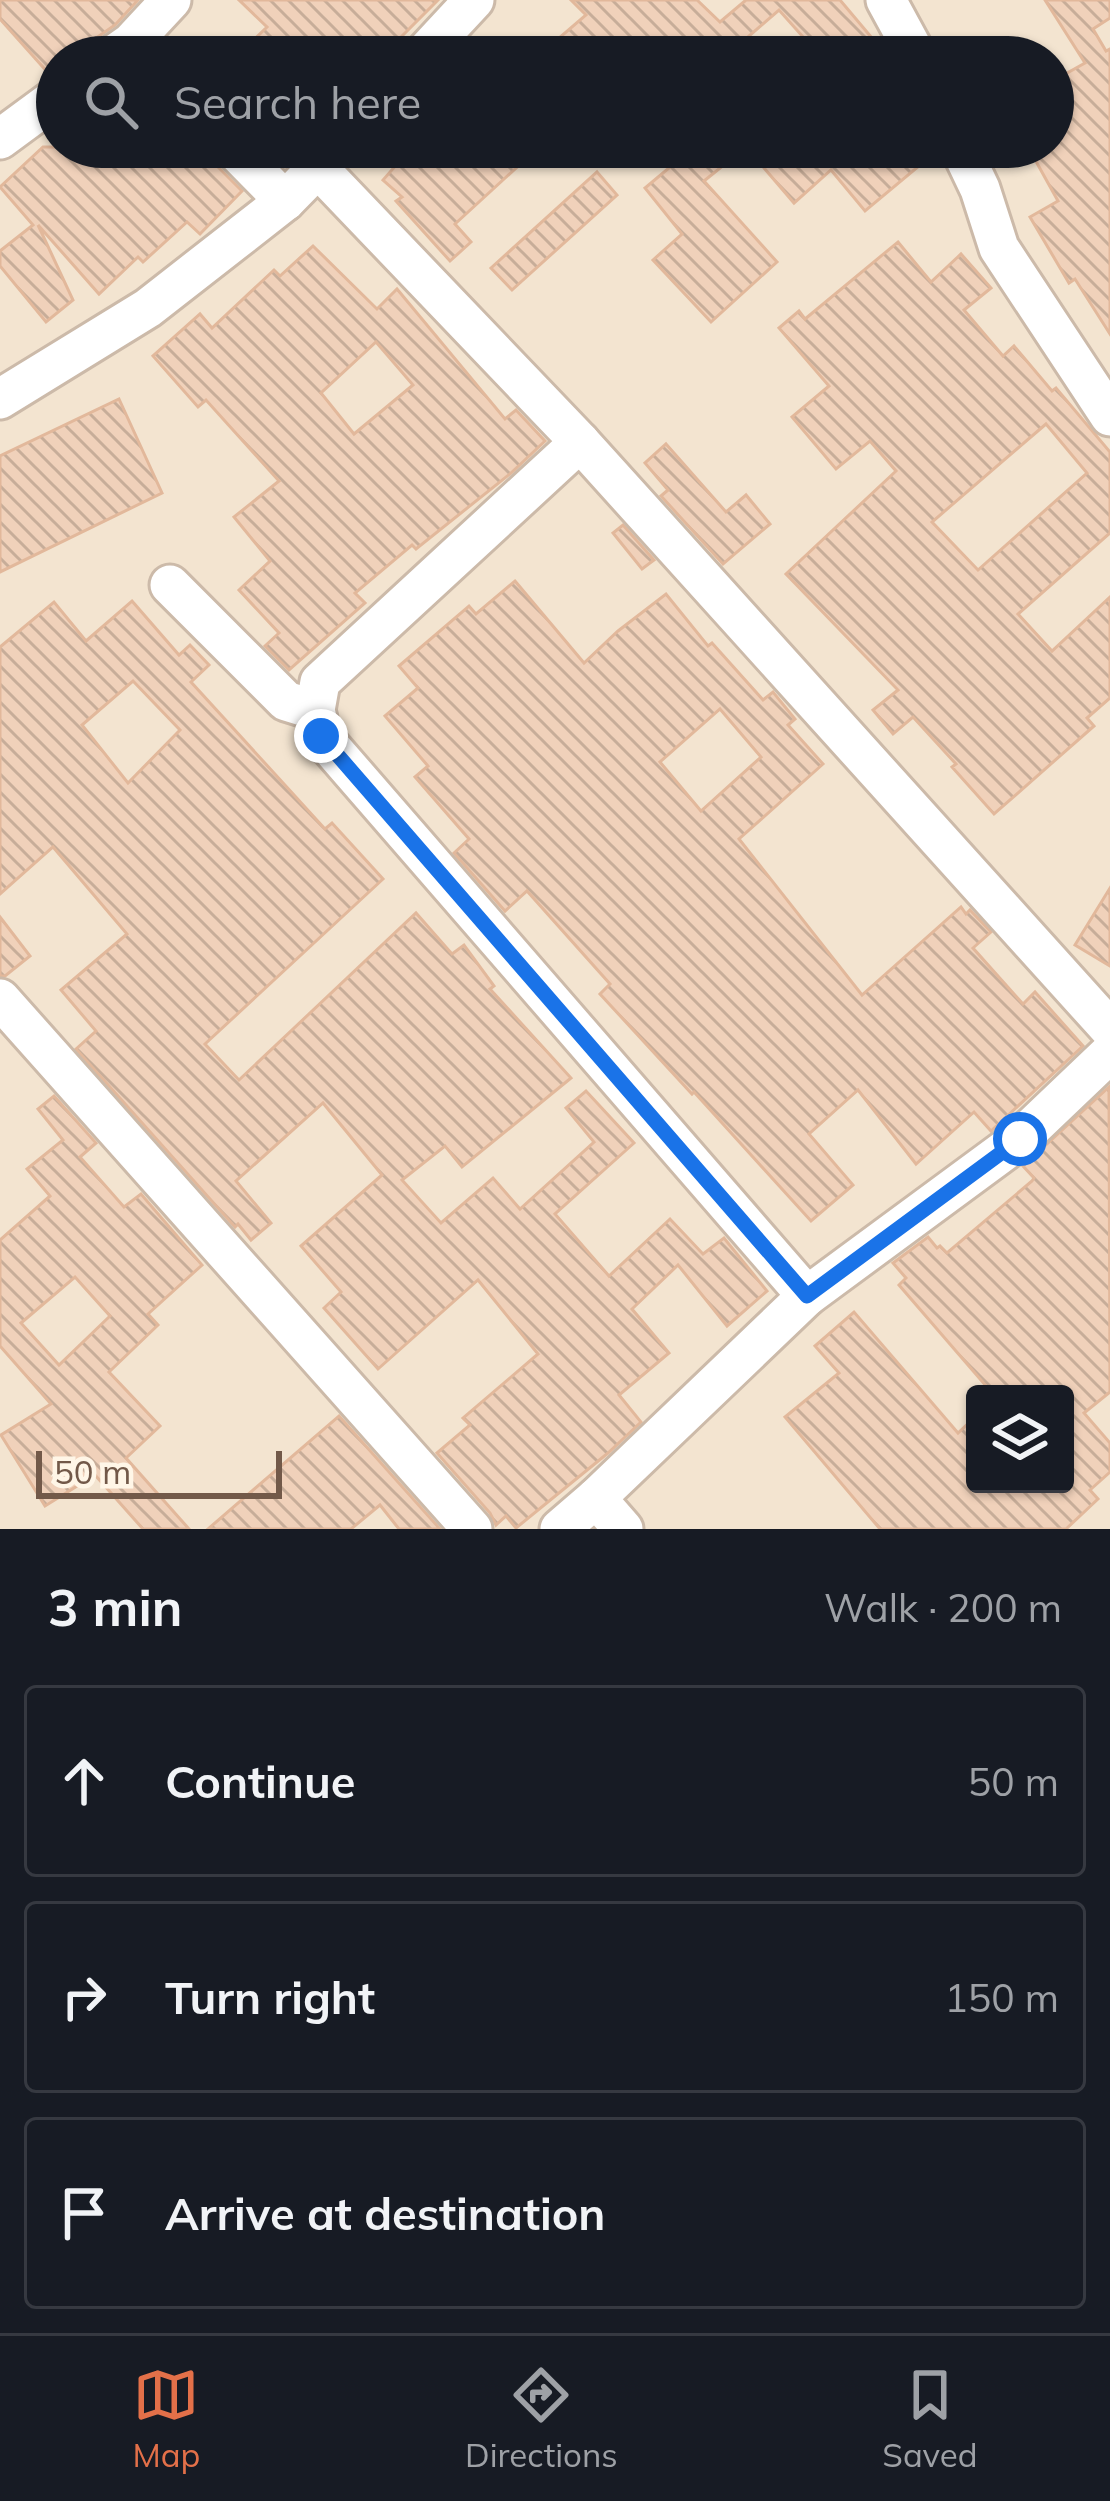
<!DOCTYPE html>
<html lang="en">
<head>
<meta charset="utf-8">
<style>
  :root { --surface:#171b24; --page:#20242c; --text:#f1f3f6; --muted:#9ea1a6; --line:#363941; --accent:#e37049 }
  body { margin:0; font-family:Mulish,sans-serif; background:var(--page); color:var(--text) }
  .controls { position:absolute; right:36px; bottom:36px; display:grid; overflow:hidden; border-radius:12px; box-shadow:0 3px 9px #0004 }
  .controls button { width:108px; height:108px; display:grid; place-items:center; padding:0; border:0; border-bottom:3px solid var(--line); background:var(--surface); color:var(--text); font:60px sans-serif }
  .scale { position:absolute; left:36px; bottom:30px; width:246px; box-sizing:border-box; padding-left:12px; border:6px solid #725949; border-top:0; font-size:33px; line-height:42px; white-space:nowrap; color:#725949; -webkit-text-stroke:9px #fff6e7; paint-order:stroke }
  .stop { position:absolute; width:36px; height:36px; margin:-27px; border:9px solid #1a73e8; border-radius:50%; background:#fff }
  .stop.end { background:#1a73e8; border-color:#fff; box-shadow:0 3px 12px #0008 }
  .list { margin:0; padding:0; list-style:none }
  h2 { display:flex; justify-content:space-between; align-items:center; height:156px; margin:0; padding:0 48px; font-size:51px }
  h2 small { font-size:39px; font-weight:400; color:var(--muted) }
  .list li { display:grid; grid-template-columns:78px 1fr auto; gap:36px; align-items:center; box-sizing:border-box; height:192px; margin:0 24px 24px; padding:0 24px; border:3px solid var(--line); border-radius:12px }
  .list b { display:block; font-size:45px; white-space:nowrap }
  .list em { font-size:39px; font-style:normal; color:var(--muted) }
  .icon { flex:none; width:66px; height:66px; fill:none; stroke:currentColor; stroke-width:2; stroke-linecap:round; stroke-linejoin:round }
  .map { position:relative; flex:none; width:1110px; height:1529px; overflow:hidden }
  .search { position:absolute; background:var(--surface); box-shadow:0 3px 9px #0004; left:36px; right:36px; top:36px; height:132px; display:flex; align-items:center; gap:30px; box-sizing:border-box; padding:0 42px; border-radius:66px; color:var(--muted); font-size:45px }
  .sheet { height:804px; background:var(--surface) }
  nav { display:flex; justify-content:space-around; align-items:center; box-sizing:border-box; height:168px; border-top:3px solid var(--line); background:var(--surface); font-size:33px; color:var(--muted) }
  nav a { display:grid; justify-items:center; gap:6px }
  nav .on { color:var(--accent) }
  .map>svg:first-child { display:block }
  .residential { fill:#f3e4d0; fill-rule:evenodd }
  .building { fill:url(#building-back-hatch); stroke:#e2b89b; stroke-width:3; fill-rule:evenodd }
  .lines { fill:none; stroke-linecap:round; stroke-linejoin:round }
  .minor-casing { stroke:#ccbaa9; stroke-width:45 }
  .minor { stroke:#fff; stroke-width:39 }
  .route { stroke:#1a73e8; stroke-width:15 }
</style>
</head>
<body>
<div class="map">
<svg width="1110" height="1529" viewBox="0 0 1110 1529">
  <defs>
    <pattern id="building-back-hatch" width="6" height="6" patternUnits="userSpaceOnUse" patternTransform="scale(3)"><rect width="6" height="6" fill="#f0d1ba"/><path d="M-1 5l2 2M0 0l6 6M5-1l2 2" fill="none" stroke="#c7ad99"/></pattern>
  </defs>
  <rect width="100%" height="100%" fill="#fbf2e2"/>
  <path class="residential" d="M 0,0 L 1110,0 L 1110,1529 L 0,1529 ZM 57,57 L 1053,57 L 1053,147 L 57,147 ZM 975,1394 L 1065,1394 L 1065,1484 L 975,1484 Z"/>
  <g class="building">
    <polygon points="0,0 138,0 115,25 96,38 90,46 87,57 57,57 57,73 50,75 0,19"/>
    <polygon points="239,0 438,0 381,57 236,57 267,27"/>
    <polygon points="571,0 697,0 720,22 746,0 840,0 888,57 821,57 779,10 725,57 537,57 586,15"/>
    <polygon points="1045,0 1110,0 1110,18 1093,29 1106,51 1110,49 1110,334 1075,279 1069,283 1030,217 1058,201 1028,147 1053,147 1053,81 1085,63"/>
    <polygon points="43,147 209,147 215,164 242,191 200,234 187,222 143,262 138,257 99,294 38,225 73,300 46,322 0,266 0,251 33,225 0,187"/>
    <polygon points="412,147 539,147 455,224 471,242 450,261 396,201 402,197 383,180"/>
    <polygon points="694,147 936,147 937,151 865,211 831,170 794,203 746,147 704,181 777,262 711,322 653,260 682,234 645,188"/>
    <polygon points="597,172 617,195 512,290 491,268"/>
    <path d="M 898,242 L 931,282 L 961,254 L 991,288 L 964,310 L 1003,356 L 1014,346 L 1052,391 L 1056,388 L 1110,452 L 1110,533 L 1018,614 L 1052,651 L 1110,597 L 1110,698 L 1087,718 L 1094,726 L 994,814 L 952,767 L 956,764 L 913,717 L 893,734 L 873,710 L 898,690 L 786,574 L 896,471 L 870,441 L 836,469 L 792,417 L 829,386 L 779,328 L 799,311 L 805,319 ZM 1046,424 L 1087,473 L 978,570 L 932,522 Z"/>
    <path d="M 313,246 L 377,309 L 397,289 L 505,419 L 516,410 L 545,441 L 511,473 L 416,549 L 412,545 L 355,593 L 365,603 L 289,670 L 265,646 L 279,633 L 239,590 L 270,561 L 234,517 L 279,481 L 206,400 L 198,407 L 153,356 L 200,314 L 212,328 L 274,270 L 280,276 ZM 376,342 L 413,385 L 354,434 L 321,393 Z"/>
    <polygon points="119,399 162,493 0,572 0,456"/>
    <polygon points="666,444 726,512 746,495 770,524 723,564 661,496 668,490 645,463"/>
    <polygon points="623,525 654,560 642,569 613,533"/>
    <path d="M 515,581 L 584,663 L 618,631 L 666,594 L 708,646 L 712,643 L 763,700 L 773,692 L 795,719 L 788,725 L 823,764 L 739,839 L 862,995 L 961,907 L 966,914 L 970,910 L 991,932 L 973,948 L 1023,1004 L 1035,992 L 1083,1046 L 991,1131 L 974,1112 L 916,1164 L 858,1090 L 809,1134 L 853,1185 L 811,1221 L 694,1092 L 692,1094 L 600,994 L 610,984 L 527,891 L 505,911 L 454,853 L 469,839 L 415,777 L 428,766 L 385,716 L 418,688 L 399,666 L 469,606 L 476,614 ZM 720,709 L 761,757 L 701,811 L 660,762 Z"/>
    <path d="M 132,601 L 179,655 L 190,645 L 209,665 L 191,682 L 325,829 L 332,823 L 383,879 L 205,1044 L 239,1080 L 416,913 L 452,954 L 464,945 L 494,986 L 490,989 L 571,1078 L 462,1167 L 445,1146 L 402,1180 L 441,1223 L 493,1178 L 520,1209 L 594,1142 L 566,1108 L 586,1091 L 634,1143 L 555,1214 L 609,1276 L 670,1219 L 703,1254 L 724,1238 L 767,1291 L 727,1326 L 678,1265 L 632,1309 L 669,1353 L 619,1395 L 641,1422 L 608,1453 L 516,1528 L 506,1516 L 496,1525 L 490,1513 L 437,1453 L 470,1425 L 463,1418 L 538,1354 L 478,1280 L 378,1369 L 324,1308 L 341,1292 L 301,1246 L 382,1175 L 373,1164 L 323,1103 L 236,1181 L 271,1223 L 251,1240 L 238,1224 L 235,1227 L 76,1049 L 96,1031 L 61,990 L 127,934 L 53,847 L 0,894 L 0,647 L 54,602 L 86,641 ZM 133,681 L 180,730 L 128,783 L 82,725 Z"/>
    <polygon points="1110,888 1110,966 1075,945"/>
    <polygon points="0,917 30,956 5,976 0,976"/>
    <polygon points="1109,1087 1110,1392 1084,1413 1110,1443 1110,1472 1090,1490 1098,1499 1066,1529 880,1529 785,1417 839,1373 815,1346 854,1312 958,1433 975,1417 975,1484 1065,1484 1065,1394 993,1394 899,1285 906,1278 893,1263 928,1237 937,1248 940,1246 947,1253 1032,1181 1034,1178 1023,1166"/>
    <path d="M 54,1096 L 96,1143 L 80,1157 L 124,1207 L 141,1194 L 202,1265 L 148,1314 L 158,1325 L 109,1372 L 160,1426 L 126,1458 L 189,1529 L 143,1529 L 95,1475 L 45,1506 L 1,1435 L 51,1404 L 0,1346 L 0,1240 L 50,1196 L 27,1169 L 63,1140 L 38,1109 ZM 75,1277 L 110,1316 L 59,1365 L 21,1323 Z"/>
    <polygon points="339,1416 440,1529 399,1529 380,1505 351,1529 208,1529"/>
  </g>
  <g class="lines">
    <defs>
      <g id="minor">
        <polyline points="886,0 917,57"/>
        <polyline points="111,57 131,43 171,0"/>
        <polyline points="421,57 474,0"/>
        <polyline points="0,139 57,97"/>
        <polyline points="232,147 285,201"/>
        <polyline points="960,147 980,189 999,248 1110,416"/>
        <polyline points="318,168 580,442 1110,1029"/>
        <polyline points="0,399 148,308 285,201 338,147"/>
        <polyline points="580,442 320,682 315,710 321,736 807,1296"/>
        <polyline points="170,585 286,701 315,710"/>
        <polyline points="0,999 472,1529"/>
        <polyline points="596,1498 623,1529"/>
        <polyline points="560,1529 596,1498 807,1296 1020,1139 1110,1053"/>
      </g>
    </defs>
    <use href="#minor" class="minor-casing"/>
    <use href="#minor" class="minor"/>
  </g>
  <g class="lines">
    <polyline class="route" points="321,736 807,1296 1020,1139"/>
  </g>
</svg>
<div class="controls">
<button><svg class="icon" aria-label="layers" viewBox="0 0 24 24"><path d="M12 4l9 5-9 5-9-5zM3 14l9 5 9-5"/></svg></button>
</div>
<div class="scale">50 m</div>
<div class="stop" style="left:1020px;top:1139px"></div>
<div class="stop end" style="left:321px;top:736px"></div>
<div class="search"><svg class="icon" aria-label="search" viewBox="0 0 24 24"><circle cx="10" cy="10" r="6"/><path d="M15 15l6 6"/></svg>Search here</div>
</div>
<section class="sheet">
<h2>3 min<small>Walk · 200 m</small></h2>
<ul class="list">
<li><svg class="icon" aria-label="ahead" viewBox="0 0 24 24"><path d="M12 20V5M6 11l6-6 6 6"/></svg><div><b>Continue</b></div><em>50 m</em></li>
<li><svg class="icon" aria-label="right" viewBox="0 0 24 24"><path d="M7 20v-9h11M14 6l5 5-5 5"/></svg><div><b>Turn right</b></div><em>150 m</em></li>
<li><svg class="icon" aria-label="arrive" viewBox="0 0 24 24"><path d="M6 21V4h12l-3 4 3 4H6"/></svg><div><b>Arrive at destination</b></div></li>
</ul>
</section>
<nav>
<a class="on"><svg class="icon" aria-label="map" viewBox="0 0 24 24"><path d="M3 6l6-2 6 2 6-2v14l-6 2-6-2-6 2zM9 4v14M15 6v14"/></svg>Map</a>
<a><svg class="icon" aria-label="directions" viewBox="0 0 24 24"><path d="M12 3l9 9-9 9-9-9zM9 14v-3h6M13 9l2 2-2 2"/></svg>Directions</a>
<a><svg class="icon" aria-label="saved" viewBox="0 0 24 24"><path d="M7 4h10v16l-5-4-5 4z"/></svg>Saved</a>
</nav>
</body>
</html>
